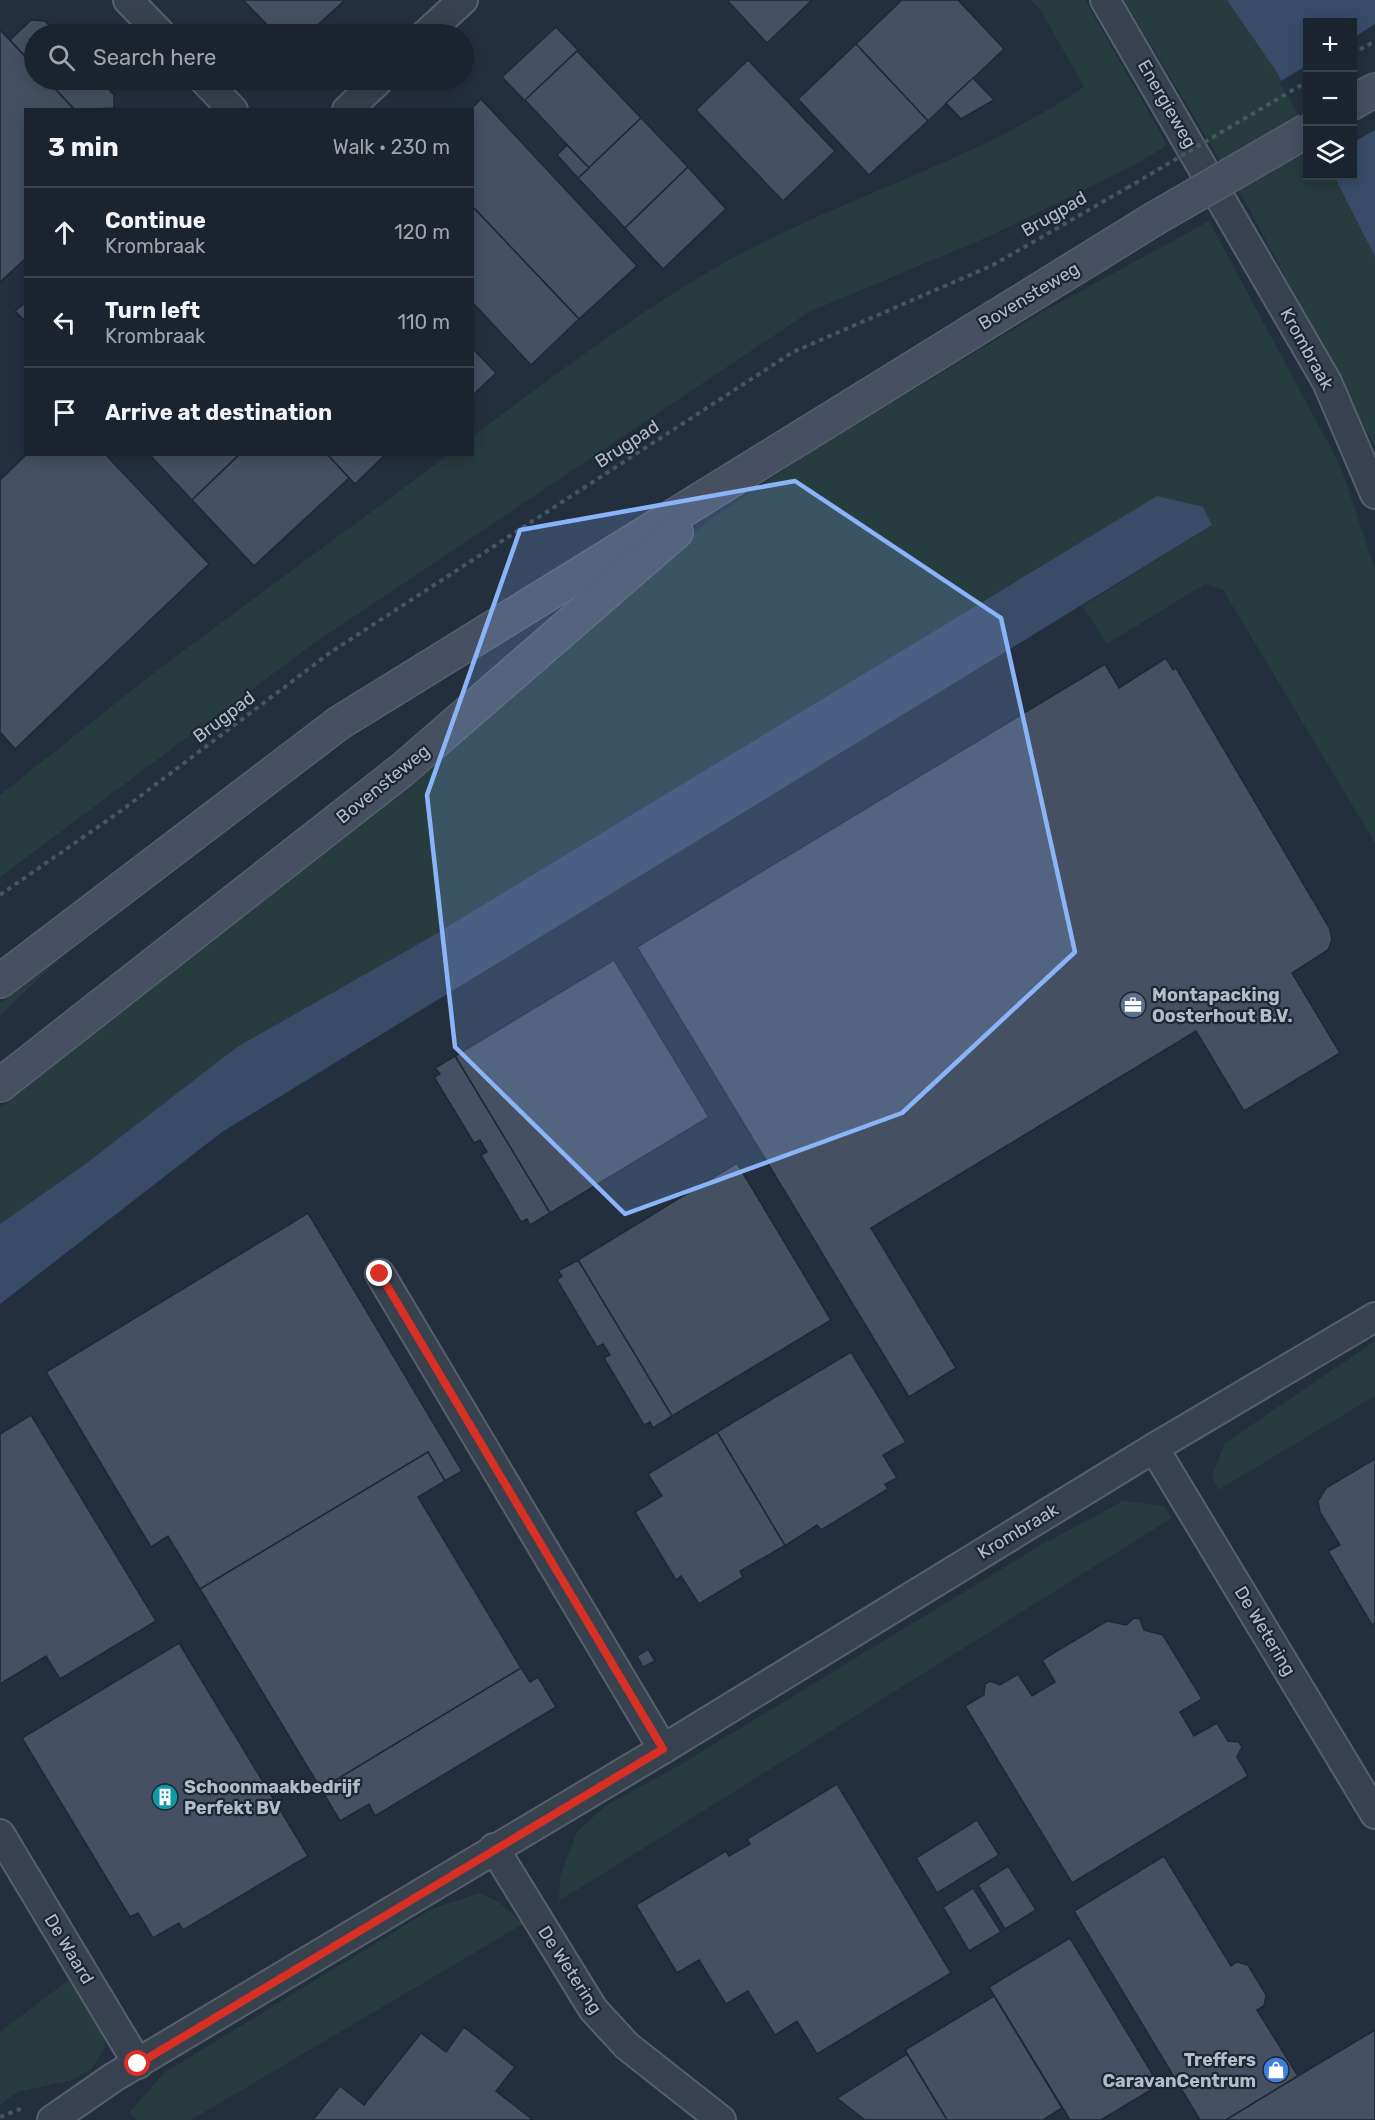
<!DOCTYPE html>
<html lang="en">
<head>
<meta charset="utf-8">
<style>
  :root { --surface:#1b232e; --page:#282f3a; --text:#f1f3f6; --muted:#a0a4aa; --line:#39404a }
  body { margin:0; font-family:Rubik,sans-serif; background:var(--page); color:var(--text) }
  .controls { position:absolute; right:18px; top:18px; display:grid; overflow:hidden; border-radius:0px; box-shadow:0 3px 15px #0003 }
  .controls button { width:54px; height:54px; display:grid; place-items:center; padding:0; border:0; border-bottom:2px solid var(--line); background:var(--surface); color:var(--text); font:30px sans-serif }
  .stop { position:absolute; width:18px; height:18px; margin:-14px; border:4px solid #d93025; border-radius:50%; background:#fff }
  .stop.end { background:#d93025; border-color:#fff; box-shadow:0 2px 6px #0008 }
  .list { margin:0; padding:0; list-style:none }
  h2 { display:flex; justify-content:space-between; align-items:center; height:78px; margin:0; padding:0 24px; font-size:26px }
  h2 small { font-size:20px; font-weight:400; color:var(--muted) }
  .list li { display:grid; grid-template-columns:39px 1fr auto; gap:18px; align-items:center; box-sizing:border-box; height:90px; padding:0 24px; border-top:2px solid var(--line) }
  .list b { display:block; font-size:22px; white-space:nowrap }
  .list p { margin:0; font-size:20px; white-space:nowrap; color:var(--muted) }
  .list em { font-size:20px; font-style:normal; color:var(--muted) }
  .icon { flex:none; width:33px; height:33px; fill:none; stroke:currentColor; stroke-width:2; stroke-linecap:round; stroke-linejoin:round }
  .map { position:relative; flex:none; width:1375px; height:2120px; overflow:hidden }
  .search { position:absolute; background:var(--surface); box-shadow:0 3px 15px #0003; left:24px; top:24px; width:450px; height:66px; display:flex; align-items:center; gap:15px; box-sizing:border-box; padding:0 21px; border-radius:33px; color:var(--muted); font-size:22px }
  .panel { position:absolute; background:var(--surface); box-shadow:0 3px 15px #0003; left:24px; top:108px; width:450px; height:348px; border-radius:0px }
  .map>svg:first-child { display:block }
  .green { fill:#263c3f }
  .water { fill:#394c67 }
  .pier { fill:#242f3e }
  .building { fill:#455162; stroke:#1f2835; stroke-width:1.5 }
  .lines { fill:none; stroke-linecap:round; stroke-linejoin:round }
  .minor-casing { stroke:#565f6c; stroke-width:32 }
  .secondary-casing { stroke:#565f6c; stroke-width:36 }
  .path { stroke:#44595c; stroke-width:4; stroke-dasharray:4.5 4.5; stroke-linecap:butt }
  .minor { stroke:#38414e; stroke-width:28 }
  .secondary { stroke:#465061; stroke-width:33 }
  .secondary-bridge-casing { stroke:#565f6c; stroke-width:36; stroke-linecap:butt }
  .path-bridge { stroke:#44595c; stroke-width:4; stroke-dasharray:4.5 4.5; stroke-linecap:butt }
  .secondary-bridge { stroke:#465061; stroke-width:33 }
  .route { stroke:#d93025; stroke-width:8 }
  .marked { fill:#8ab4f8; fill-opacity:0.2; stroke:#8ab4f8; stroke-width:4.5; stroke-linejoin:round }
  .labels { text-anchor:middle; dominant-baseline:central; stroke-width:4.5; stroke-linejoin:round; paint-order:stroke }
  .street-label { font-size:18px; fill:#b4bcc9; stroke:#1d2633 }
  .poi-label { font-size:18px; font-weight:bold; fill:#b4bcc9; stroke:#1d2633; text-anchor:start }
</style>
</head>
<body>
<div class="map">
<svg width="1375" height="2120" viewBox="0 0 1375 2120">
  <rect width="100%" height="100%" fill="#242f3e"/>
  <g class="green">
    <path d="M 1031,0 L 1085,0 L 1167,145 L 1137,164 L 990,236 L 809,312 L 310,646 L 0,877 L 0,795 L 160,668 L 448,455 L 472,454 L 473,436 C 557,374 646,305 738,255 C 851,195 978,159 1084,87 L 1043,14 Z"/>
    <polygon points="1124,0 1227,0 1277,71 1307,127 1308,176 1334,176 1375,257 1375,447 1250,210"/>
    <polygon points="1209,221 1341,467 1375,569 1375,843 1223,590 1205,584 1107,644 1083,606 1212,525 434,935 237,1047 84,1165 0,1224 0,1108 364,821 547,665 707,522 813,450 1046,310"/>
    <polygon points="66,952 0,1016 0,1003"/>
    <polygon points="1375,1341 1375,1396 1218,1490 1212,1475 1225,1443"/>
    <polygon points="1123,1501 1164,1506 1172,1518 559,1901 560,1876 577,1832 605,1806 680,1765 1041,1545"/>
    <polygon points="479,1893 499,1902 523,1924 191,2120 137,2120 129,2113 164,2073 430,1910"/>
    <polygon points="70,1979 102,2026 105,2047 92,2068 72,2080 17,2092 0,2105 0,2032"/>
  </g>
  <g class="water">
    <polygon points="1227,0 1375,0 1375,257 1334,176 1352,176 1352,22 1308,22 1307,127 1276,71"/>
    <polygon points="1157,496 1203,507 1212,525 222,1132 0,1304 0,1224 84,1165 237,1047 434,935"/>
  </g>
  <g class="pier">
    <polygon points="1375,24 1375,130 1352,143 1353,38"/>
    <polygon points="1308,65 1308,130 1279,82"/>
  </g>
  <g class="building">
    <polygon points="243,0 345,0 308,34 276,34"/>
    <polygon points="727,0 812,0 767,43"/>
    <polygon points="902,0 958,0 1004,49 928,121 856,44"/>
    <polygon points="31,20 45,21 57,34 34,34 34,66 10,40"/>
    <polygon points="556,27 578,50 525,101 502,77"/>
    <polygon points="0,30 34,66 34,80 47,80 75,110 26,110 26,258 0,282"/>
    <polygon points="856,44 928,121 869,175 798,99"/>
    <polygon points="577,51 641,118 589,168 525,100"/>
    <polygon points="748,60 835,151 783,201 696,110"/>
    <polygon points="973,78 994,100 961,119 946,103"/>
    <polygon points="47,80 100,80 114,95 114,108 75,110"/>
    <polygon points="481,99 637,266 579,319 472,206 472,110 470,110"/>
    <polygon points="641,118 688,167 625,228 578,178"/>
    <polygon points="567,145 589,168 578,178 557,155"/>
    <polygon points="688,167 726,209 663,269 625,228"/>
    <polygon points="472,206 579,319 531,365 472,302"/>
    <polygon points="26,302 26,322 15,311"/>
    <polygon points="472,348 496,373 472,396"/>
    <polygon points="27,454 105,454 209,564 15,749 0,732 0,480"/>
    <polygon points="149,454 240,454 192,500"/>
    <polygon points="240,454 327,454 349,478 254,566 192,500"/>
    <polygon points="327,454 386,454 355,484"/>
    <polygon points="1166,658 1173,670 1176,668 1330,929 1332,940 1328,950 1292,973 1340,1053 1244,1111 1196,1031 871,1228 956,1368 909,1397 637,947 1105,664 1119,688"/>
    <polygon points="614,960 709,1117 550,1213 455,1056"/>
    <polygon points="455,1056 550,1213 530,1225 527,1219 521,1222 481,1155 487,1152 480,1140 474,1143 434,1077 440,1074 435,1068"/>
    <polygon points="737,1163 831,1320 672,1416 578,1260"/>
    <polygon points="308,1213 462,1471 445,1481 428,1452 200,1589 168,1536 151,1547 46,1372"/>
    <polygon points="578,1260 672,1416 653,1428 650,1422 644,1425 604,1358 610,1355 603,1344 597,1347 557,1280 562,1276 558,1271"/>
    <polygon points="851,1352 906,1442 883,1455 897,1478 885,1484 888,1489 821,1530 817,1525 786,1545 787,1549 717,1432"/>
    <polygon points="31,1415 156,1621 60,1679 46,1656 0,1684 0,1434"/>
    <polygon points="717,1432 787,1549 784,1546 740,1571 743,1577 699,1604 681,1576 676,1580 635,1512 662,1496 648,1474"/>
    <polygon points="428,1452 445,1481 418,1497 521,1668 321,1789 200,1589"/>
    <polygon points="1375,1459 1375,1623 1372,1625 1328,1551 1340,1545 1320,1512 1318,1501 1326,1488"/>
    <polygon points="1134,1618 1140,1619 1144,1630 1163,1635 1202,1699 1180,1712 1194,1736 1217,1723 1228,1741 1239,1742 1242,1747 1237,1757 1248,1776 1072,1883 965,1706 984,1695 985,1684 990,1681 1000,1685 1018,1674 1032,1696 1055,1682 1042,1660 1107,1621 1126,1625"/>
    <polygon points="179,1643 308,1856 183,1930 179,1923 153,1938 138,1913 130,1917 22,1738"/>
    <polygon points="648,1649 655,1661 643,1667 637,1656"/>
    <polygon points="521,1668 530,1682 538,1677 556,1707 375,1816 369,1804 340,1821 321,1789"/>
    <polygon points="837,1784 951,1973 817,2054 797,2021 775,2035 748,1991 726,2004 699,1960 677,1973 636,1905 726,1851 729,1856 750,1844 747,1839"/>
    <polygon points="977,1820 999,1855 937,1893 916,1858"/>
    <polygon points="1164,1856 1231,1966 1237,1962 1248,1965 1266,1995 1264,2006 1257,2010 1298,2076 1226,2120 1200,2120 1074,1911"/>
    <polygon points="1008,1866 1036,1910 1005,1929 978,1885"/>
    <polygon points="973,1888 1001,1932 969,1951 943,1907"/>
    <polygon points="1070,1938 1159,2085 1101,2120 1070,2120 989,1987"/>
    <polygon points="994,1996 1062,2108 1043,2120 947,2120 905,2050"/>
    <polygon points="464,2027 515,2067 496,2091 533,2120 313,2120 340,2086 364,2105 421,2033 446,2052"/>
    <polygon points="1375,2030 1375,2120 1226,2120 1298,2076"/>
    <polygon points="907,2054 947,2120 865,2120 837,2098"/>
  </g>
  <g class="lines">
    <defs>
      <g id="minor">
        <polyline points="128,0 161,34"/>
        <polyline points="1105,0 1327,382 1375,494"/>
        <polyline points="426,34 463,0"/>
        <polyline points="204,80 233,110"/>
        <polyline points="347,110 379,80"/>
        <polyline points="380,1274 663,1749"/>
        <polyline points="1154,1448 1375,1814"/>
        <polyline points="0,1834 138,2064"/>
        <polyline points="494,1848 593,2009 627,2046 721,2120"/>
        <polyline points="52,2120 114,2077 663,1749 1154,1448 1375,1317"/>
      </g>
      <g id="secondary">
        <polyline points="1352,103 1375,90"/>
        <polyline points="0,981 339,723 1154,219"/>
        <polyline points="0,1085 402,770 676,532"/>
      </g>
    </defs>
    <use href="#minor" class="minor-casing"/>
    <use href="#secondary" class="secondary-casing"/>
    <g class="path">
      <polyline points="1352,54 1375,41"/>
      <polyline points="0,895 118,813 331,652 793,352 993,265 1127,188"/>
      <polyline points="0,2117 23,2108"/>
    </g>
    <use href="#minor" class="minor"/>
    <use href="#secondary" class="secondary"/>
    <defs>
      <polyline id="secondary-bridge" points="1154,219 1308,130"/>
    </defs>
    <use href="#secondary-bridge" class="secondary-bridge-casing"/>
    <polyline class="path-bridge" points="1127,188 1308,81"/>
    <use href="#secondary-bridge" class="secondary-bridge"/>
  </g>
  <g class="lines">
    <polyline class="route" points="138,2064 663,1749 380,1274"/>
  </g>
  <path class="marked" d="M 795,481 L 1001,618 L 1075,952 L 902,1113 L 625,1214 L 455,1047 L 427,795 L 520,530 Z"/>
  <defs>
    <symbol id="office-disc" viewBox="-11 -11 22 22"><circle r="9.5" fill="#5c6f8a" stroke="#1d2633"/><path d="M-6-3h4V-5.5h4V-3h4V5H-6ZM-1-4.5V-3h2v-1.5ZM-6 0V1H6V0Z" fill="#fff"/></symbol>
    <symbol id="building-disc" viewBox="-11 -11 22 22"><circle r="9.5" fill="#0f9aa8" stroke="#1d2633"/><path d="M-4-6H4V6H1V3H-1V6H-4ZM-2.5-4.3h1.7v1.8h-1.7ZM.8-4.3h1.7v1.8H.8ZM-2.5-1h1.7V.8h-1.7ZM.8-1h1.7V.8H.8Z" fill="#fff"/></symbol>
    <symbol id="shop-disc" viewBox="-11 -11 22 22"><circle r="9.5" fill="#3f7fe0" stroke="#1d2633"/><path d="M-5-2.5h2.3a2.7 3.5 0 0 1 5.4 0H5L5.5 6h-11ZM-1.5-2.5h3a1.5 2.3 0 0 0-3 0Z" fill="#fff"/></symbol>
  </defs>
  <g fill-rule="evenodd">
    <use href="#office-disc" x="1118" y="990" width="30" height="30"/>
    <use href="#building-disc" x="150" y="1782" width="30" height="30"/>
    <use href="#shop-disc" x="1261" y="2055" width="30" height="30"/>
  </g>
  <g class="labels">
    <g class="street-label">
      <text transform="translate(1167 104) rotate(60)">Energieweg</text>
      <text transform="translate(1054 214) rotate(-30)">Brugpad</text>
      <text transform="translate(1029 296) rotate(-31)">Bovensteweg</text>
      <text transform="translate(1307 349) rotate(61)">Krombraak</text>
      <text transform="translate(627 444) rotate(-33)">Brugpad</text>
      <text transform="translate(224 717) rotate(-37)">Brugpad</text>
      <text transform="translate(383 784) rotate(-39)">Bovensteweg</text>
      <text transform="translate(1018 1531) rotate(-31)">Krombraak</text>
      <text transform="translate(1265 1631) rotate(59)">De Wetering</text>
      <text transform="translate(69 1949) rotate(59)">De Waard</text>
      <text transform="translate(570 1970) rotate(57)">De Wetering</text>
    </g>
    <g class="poi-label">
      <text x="1152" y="995">Montapacking<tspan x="1152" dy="21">Oosterhout B.V.</tspan></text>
      <text x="184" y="1787">Schoonmaakbedrijf<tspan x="184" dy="21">Perfekt BV</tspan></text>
      <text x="1256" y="2060" text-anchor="end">Treffers<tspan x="1256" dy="21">CaravanCentrum</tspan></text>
    </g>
  </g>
</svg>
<div class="controls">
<button>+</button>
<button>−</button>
<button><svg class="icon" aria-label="layers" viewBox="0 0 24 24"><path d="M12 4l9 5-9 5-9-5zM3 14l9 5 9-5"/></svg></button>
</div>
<div class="stop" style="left:138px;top:2064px"></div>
<div class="stop end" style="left:380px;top:1274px"></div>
<div class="search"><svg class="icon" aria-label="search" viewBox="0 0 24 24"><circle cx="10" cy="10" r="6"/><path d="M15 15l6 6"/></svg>Search here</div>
<section class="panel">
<h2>3 min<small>Walk · 230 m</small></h2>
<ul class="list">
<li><svg class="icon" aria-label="ahead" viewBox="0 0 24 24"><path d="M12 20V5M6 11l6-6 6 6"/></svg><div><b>Continue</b><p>Krombraak</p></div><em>120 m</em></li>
<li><svg class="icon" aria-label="left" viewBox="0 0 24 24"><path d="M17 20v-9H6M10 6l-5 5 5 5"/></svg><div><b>Turn left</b><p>Krombraak</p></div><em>110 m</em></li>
<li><svg class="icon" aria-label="arrive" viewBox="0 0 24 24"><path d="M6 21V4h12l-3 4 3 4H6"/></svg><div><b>Arrive at destination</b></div></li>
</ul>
</section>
</div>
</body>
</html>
